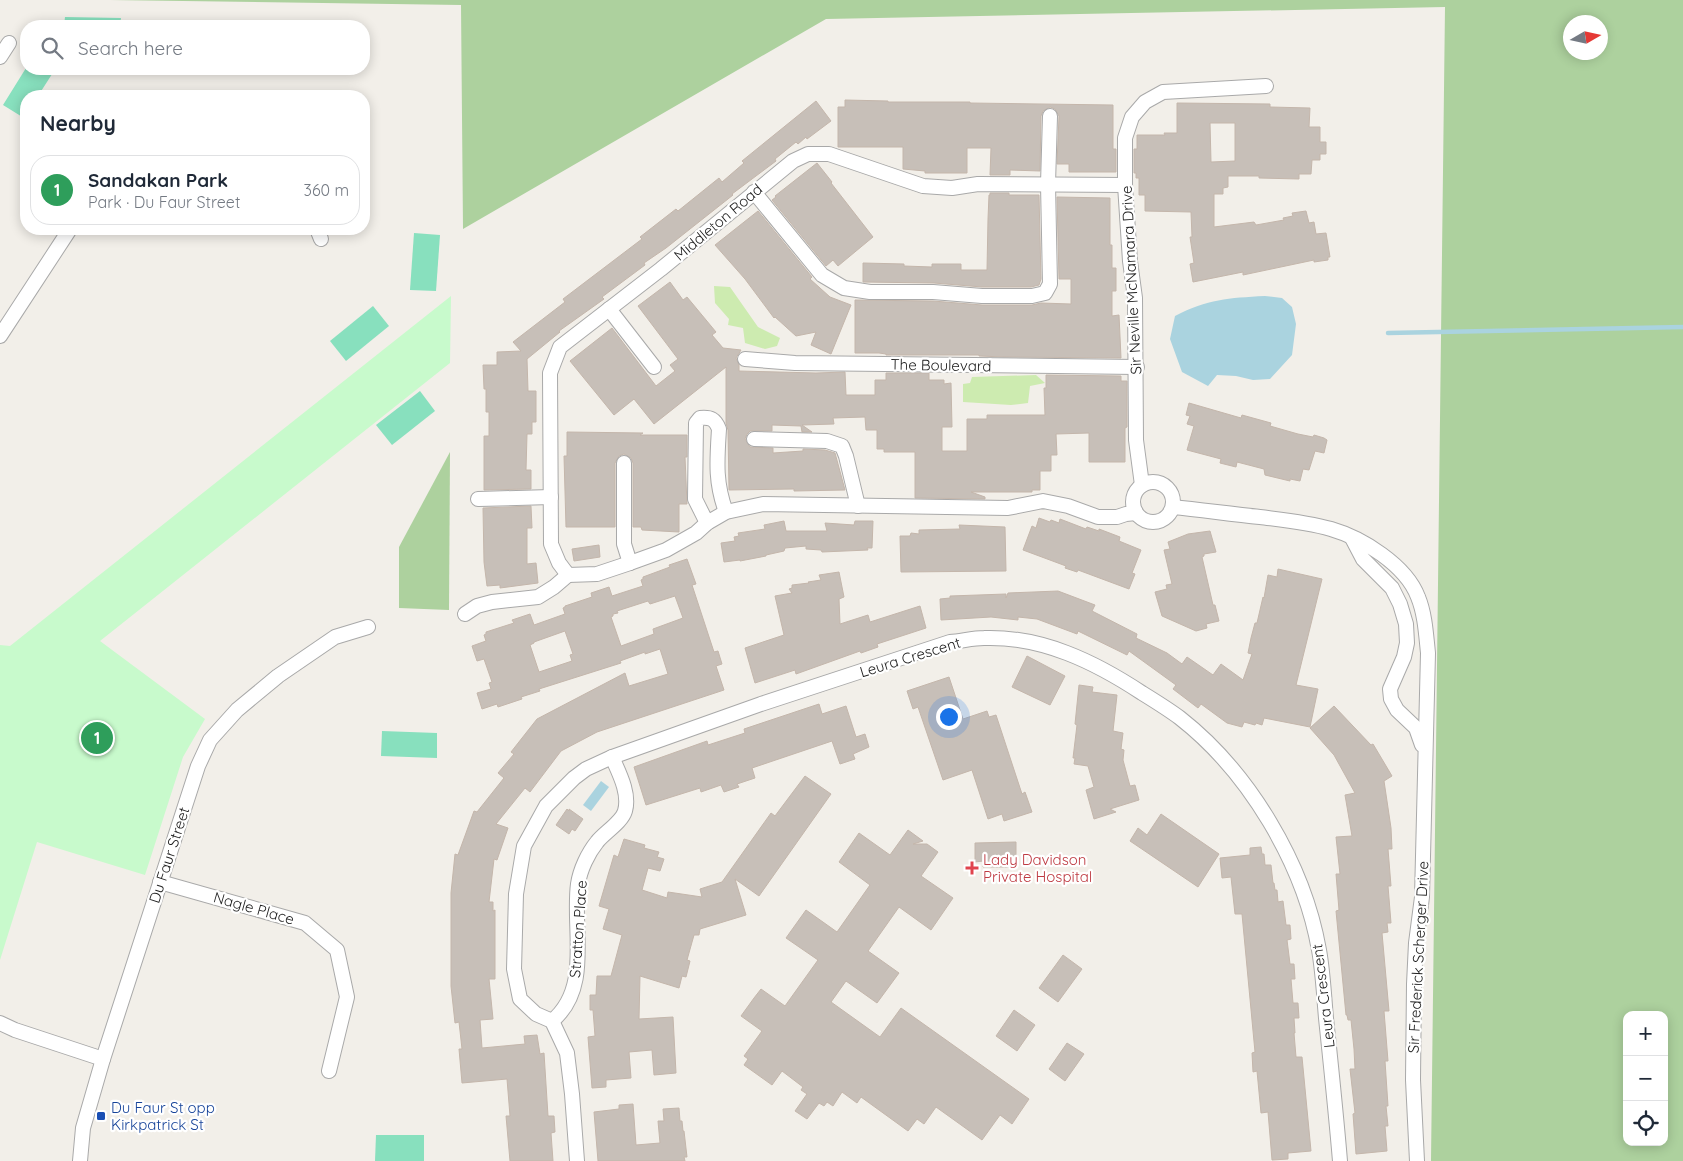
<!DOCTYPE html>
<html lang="en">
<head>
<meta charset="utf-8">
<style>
  :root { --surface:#fff; --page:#f6f6f7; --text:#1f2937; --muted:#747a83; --line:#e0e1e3; --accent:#d40000 }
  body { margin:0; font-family:Quicksand,sans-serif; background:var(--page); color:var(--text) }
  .controls { position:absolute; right:15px; bottom:15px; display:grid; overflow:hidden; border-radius:10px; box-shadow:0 2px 12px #0003 }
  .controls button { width:45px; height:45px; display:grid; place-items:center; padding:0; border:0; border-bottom:1px solid var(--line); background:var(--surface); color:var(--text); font:25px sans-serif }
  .compass { position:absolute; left:1563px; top:15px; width:45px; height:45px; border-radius:50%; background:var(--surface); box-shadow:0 2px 12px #0003; rotate:81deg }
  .you { position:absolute; left:948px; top:716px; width:18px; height:18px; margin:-12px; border:4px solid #fff; border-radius:50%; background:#1a73e8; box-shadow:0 0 0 8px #1a73e833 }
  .badge { display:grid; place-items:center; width:32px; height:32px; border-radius:50%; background:var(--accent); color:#fff; font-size:16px; font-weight:700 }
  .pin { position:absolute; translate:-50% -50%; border:2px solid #fff; box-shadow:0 1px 5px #0006 }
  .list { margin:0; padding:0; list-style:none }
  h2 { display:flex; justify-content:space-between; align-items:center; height:65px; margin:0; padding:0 20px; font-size:21px }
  h2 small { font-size:16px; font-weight:400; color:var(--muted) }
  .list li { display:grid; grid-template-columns:32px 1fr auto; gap:15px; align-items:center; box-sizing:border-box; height:70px; margin:0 10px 10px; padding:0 10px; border:1px solid var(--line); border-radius:20px }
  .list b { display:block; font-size:19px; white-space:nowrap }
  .list p { margin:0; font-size:16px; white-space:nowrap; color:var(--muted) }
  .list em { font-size:16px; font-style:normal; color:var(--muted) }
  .icon { flex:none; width:28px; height:28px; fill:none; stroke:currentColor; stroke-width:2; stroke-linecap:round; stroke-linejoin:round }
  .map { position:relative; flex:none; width:1683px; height:1161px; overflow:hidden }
  .search { position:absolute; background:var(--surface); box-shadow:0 2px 12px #0003; left:20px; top:20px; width:350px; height:55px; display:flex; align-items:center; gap:12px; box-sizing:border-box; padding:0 18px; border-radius:20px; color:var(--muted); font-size:19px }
  .panel { position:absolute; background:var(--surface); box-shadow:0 2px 12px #0003; left:20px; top:90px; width:350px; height:145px; border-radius:20px }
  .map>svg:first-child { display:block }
  .grass { fill:#cdebb0 }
  .forest { fill:#add19e; fill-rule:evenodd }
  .park { fill:#c8facc }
  .pitch { fill:#88e0be }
  .water { fill:#aad3df }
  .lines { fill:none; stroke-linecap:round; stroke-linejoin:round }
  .stream { stroke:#aad3df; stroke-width:4.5 }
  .building { fill:#c7bfb8; stroke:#c4b6ab; fill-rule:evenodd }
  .minor-casing { stroke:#a9a9a9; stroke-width:16 }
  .minor { stroke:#fff; stroke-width:14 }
  .health-dot { fill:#e0444e; stroke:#fff; stroke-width:2 }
  .transit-dot { fill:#1a4fb4; stroke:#fff; stroke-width:2 }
  .labels { text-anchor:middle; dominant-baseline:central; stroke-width:4.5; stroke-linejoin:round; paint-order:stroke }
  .street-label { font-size:15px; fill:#222; stroke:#fff }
  .health-label { font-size:15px; fill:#be3a42; stroke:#fff; text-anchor:start }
  .transit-label { font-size:15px; fill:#164399; stroke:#fff; text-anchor:start }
</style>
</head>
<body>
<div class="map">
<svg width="1683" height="1161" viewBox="0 0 1683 1161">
  <rect width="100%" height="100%" fill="#f2efe9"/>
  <g class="grass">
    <polygon points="714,286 730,287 758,327 780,338 777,346 765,349 745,343 743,328 728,325 729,319 715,303"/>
    <polygon points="1036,375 1045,383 1030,386 1028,403 1011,405 963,402 963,384 970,383 972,377"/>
  </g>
  <g class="forest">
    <path d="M 110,0 L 1683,0 L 1683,1161 L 1431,1161 L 1445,7 L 826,19 L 463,229 L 461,5 ZM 1570,22 L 1600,22 L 1600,52 L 1570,52 ZM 1627,1015 L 1664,1015 L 1664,1142 L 1627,1142 Z"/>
    <polygon points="450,452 449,610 399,608 399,547"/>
  </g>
  <polygon class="park" points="451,296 450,363 100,641 205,719 183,757 145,875 37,842 0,960 0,645 10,646"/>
  <g class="pitch">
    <polygon points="65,17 121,18 120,26 64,26"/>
    <polygon points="26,68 51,69 54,71 38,96 26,96 26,115 24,118 3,105"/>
    <polygon points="414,233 440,235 436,291 410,290"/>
    <polygon points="373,306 389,326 346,361 330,341"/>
    <polygon points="420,391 435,411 392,445 376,425"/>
    <polygon points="382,731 437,733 437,758 381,756"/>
    <polygon points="376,1135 424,1135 424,1161 375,1161"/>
  </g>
  <g class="water">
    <path d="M 1265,296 L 1282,298 L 1292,307 L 1296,324 L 1292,355 L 1270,379 L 1253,380 L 1236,376 L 1217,375 L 1208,386 L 1182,372 L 1170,339 L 1175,316 C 1208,299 1228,298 1265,296 Z"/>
    <polygon points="601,781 609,787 591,811 583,805"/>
  </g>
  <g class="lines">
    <polyline class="stream" points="1388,333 1683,327"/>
  </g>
  <g class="building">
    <polygon points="845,100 888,101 888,102 970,102 970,103 1113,105 1113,149 1116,149 1116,172 1069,172 1069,164 1057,164 1059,116 1055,109 1050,107 1043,111 1041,116 1040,171 1010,170 1010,175 990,175 991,148 967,148 967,173 925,173 925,171 903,169 903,147 838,147 838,107 845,107"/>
    <polygon points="816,101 831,121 807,139 806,137 798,144 796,142 775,159 776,161 732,194 733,195 666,248 644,263 645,265 602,297 604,299 559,331 560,332 527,359 528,391 536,391 536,422 532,422 532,434 527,434 526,470 531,470 531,489 484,490 484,436 489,436 489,412 486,412 486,389 484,389 483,365 497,365 497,352 521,351 513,342 565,302 563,299 642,239 640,237 676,209 678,211 719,178 722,182 744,163 742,161"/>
    <path d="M 1177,103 L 1270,104 L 1270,107 L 1310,108 L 1309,127 L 1320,127 L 1320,142 L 1326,142 L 1326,154 L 1320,154 L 1320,160 L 1312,160 L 1311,174 L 1299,174 L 1299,179 L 1259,178 L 1259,176 L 1228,176 L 1228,187 L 1223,188 L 1223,194 L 1214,194 L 1214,227 L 1254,222 L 1256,225 L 1284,220 L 1283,218 L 1293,216 L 1292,213 L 1306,211 L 1309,223 L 1314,222 L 1316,234 L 1326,233 L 1330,257 L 1328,257 L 1328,260 L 1314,262 L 1314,260 L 1243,275 L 1243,272 L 1193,282 L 1190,264 L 1194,263 L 1190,237 L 1192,237 L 1191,212 L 1145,211 L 1145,195 L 1139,195 L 1139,178 L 1136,178 L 1136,173 L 1134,173 L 1134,149 L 1137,149 L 1137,135 L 1165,135 L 1164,133 L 1177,133 ZM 1210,123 L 1235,123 L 1235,161 L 1211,162 Z"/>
    <polygon points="817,163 832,182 831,183 873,237 838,266 833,260 826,266 772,200 776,197 775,196"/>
    <polygon points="990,193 1009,193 1009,195 1039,195 1041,279 1039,285 1031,287 982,287 934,283 863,282 863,263 904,264 904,266 932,267 932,264 961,264 961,270 987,270 988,219 989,195 990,195"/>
    <polygon points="1057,197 1110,198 1110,245 1112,245 1112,268 1116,268 1116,291 1112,291 1112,316 1119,315 1121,358 1004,357 979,356 979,355 886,355 886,354 879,353 855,353 855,300 933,301 982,305 1032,305 1041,303 1071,304 1071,279 1059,279"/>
    <polygon points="758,211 812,277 810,279 830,297 851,305 831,354 811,345 816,332 796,336 775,317 774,318 745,279 715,245"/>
    <polygon points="670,282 683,300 687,297 716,332 712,335 723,348 741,350 736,358 739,365 739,371 816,373 845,372 846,395 875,395 875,380 886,380 886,373 929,373 929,380 944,380 944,384 951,383 952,427 942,427 942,451 967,451 967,419 987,419 987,415 1045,415 1044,388 1046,388 1046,375 1121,376 1121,381 1127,381 1127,427 1125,428 1125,462 1089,462 1089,433 1056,434 1057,455 1051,455 1051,471 1040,471 1040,490 1032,490 1032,492 971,492 985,497 985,499 915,498 915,452 884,452 884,449 877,449 877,430 866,430 865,417 833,418 834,424 802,425 812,432 802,432 801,426 772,425 772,431 750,431 747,434 745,439 750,447 773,448 773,453 803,451 803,449 825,450 835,453 845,490 794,491 794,489 729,490 728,430 726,423 726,367 654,424 634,399 614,415 570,361 612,328 656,386 675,371 670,365 678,359 638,306"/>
    <polygon points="1189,403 1241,418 1242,415 1271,423 1270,426 1298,434 1313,437 1314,435 1324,438 1327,440 1324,453 1315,451 1309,470 1303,469 1300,481 1290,479 1290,481 1265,475 1264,469 1237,462 1236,467 1220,463 1221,459 1187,450 1194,426 1187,424 1190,416 1186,415"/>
    <polygon points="567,432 643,433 640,435 687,435 687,457 685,457 687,504 679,504 679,532 642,530 641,527 633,527 633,463 631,458 624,454 619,456 615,463 615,527 566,527 564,456 567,456"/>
    <polygon points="531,506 532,528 527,528 527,564 536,563 538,583 500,588 500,585 487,586 484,562 483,508"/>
    <polygon points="1039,518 1050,522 1051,520 1059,523 1060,519 1086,529 1087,527 1099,531 1099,529 1120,537 1119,541 1141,550 1132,573 1135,574 1129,589 1078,570 1077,572 1065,568 1066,566 1023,550 1032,526 1036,528"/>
    <polygon points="784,521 786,531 827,531 825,523 854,525 855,521 873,521 872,548 867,548 868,550 822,552 821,550 806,549 806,546 785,548 784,551 766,555 766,556 740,561 740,560 724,562 721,543 735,541 734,537 739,536 738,533 765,529 764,525"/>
    <polygon points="959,525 1005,527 1006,571 901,572 900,536 910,536 911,533 919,534 919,530 960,529"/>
    <polygon points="1210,531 1216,552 1204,554 1204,556 1202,557 1213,605 1215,605 1219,621 1206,624 1207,628 1196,631 1162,616 1155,592 1167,589 1166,585 1172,584 1164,550 1170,549 1168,542 1188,534"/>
    <polygon points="599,545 600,557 574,561 572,549"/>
    <path d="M 687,559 L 696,584 L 692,585 L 714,652 L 718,651 L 722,664 L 716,666 L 724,690 L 597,732 L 561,751 L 530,792 L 525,788 L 496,824 L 508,828 L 497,860 L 494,859 L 489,902 L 493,902 L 493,911 L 495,910 L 495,979 L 489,979 L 493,1019 L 480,1020 L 482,1048 L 525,1044 L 524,1036 L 537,1035 L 540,1054 L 544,1053 L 548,1116 L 554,1116 L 555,1132 L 551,1133 L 553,1161 L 510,1161 L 506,1116 L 510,1116 L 507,1079 L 462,1083 L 459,1049 L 462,1049 L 459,1022 L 455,1023 L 451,986 L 451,893 L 455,854 L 458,855 L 474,811 L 477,812 L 504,778 L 498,773 L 514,754 L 511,752 L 537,719 L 625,673 L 629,686 L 668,674 L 660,649 L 645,654 L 645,652 L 620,661 L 621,663 L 539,689 L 540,691 L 521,697 L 522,699 L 498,707 L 497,704 L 482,709 L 477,693 L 491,689 L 489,683 L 492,682 L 484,659 L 477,661 L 472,646 L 486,641 L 484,635 L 486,634 L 486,632 L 514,623 L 512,620 L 530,614 L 534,625 L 565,614 L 563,608 L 565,607 L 565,606 L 592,597 L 591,593 L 609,587 L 612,596 L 643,586 L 641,580 L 643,579 L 643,577 L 670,567 L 669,565 ZM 675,596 L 683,618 L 653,629 L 654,634 L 621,646 L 611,617 L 613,616 L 613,614 L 618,613 L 617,611 L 648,601 L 650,604 ZM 565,631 L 573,654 L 570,655 L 572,661 L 539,672 L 530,645 L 534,643 L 534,642 Z"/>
    <polygon points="1278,569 1322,579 1296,685 1318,689 1310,727 1264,718 1262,725 1256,723 1255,725 1244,722 1242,727 1227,723 1201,704 1198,708 1173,689 1176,685 1129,651 1127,655 1078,631 1077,634 1037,619 1018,617 1018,620 991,617 941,620 940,599 950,598 950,596 1006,594 1006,598 1008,593 1058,591 1095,605 1092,611 1137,634 1136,638 1167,653 1182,664 1187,657 1213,675 1221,664 1243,680 1252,654 1248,653 1251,638 1255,623 1257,623 1263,597 1264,598 1268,575 1277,577"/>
    <polygon points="839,572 844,597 839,599 840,624 868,615 870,622 920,606 926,628 877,644 878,647 861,653 860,651 796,674 795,670 755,683 745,648 784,635 775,596 792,593 789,589 792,588 792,585 809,583 808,582 821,580 819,575"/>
    <polygon points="1027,656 1065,676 1050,705 1012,687"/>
    <polygon points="949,677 963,719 987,711 989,717 996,715 1022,794 1025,792 1032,812 1004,821 1002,814 988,819 972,770 943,780 918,707 913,709 907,691"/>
    <polygon points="1079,685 1093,687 1092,692 1117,695 1113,731 1123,733 1121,749 1124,750 1123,760 1130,786 1135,785 1139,800 1110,809 1116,812 1094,819 1086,790 1094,787 1088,766 1074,764 1075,758 1073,758 1077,725 1075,724"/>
    <polygon points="819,704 822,714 846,706 856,737 865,734 869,747 853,754 855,759 840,764 832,741 752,768 755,778 737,784 739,787 724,792 721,785 701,792 700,788 646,805 634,767 707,741 708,745 745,733 744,729"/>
    <polygon points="1334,706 1371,745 1373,744 1392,776 1384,781 1391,828 1392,849 1388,849 1391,886 1388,886 1391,923 1387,923 1388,932 1382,933 1389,1011 1384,1011 1388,1061 1385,1061 1388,1106 1386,1106 1388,1126 1385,1126 1387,1151 1356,1154 1353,1114 1355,1113 1350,1069 1355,1069 1354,1049 1351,1020 1348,1020 1347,1015 1346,1015 1336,911 1339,910 1336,874 1340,874 1336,837 1352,836 1345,795 1355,793 1334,755 1310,728"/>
    <polygon points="805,776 831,794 759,896 735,879 746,915 700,929 699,935 694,935 687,960 690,961 686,977 682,976 679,988 640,976 639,1019 673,1017 676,1073 654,1075 652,1050 629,1052 631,1078 606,1080 606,1087 592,1088 588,1037 595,1036 593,1010 590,1010 590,995 596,995 597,976 611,976 622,935 603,929 609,909 599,906 614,855 618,857 624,839 645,845 644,848 659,852 657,857 664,859 660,871 648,868 642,890 667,898 668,892 702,897 700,889 722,882 771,813 775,816"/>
    <polygon points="567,809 569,811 569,809 583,819 575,831 572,829 569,834 556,825"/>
    <polygon points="1161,814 1219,854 1198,887 1130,841 1138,828 1147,835"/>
    <polygon points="908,830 923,841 913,844 927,844 938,852 921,876 953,898 931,930 899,907 868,951 899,973 877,1003 846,981 831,1002 880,1037 901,1008 1029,1099 1012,1124 1000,1115 982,1140 936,1107 924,1124 917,1119 908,1131 861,1097 857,1103 842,1092 833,1106 827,1102 824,1106 819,1103 807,1119 795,1111 807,1094 801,1090 803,1087 782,1071 772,1085 744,1065 748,1059 744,1056 762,1031 741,1016 754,998 761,989 785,1006 818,960 786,938 806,910 837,932 870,885 839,862 859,833 890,855"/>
    <polygon points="1016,842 1016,861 1013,861 1013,867 983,867 983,861 975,862 975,843"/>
    <polygon points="1261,847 1262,854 1264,854 1265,865 1271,865 1273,883 1274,883 1275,890 1277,890 1278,902 1283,901 1286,925 1290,925 1291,939 1287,940 1290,964 1294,964 1295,979 1291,979 1293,1003 1298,1003 1299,1018 1294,1018 1295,1033 1294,1033 1296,1057 1302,1057 1311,1151 1288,1153 1288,1159 1272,1160 1268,1112 1261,1113 1257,1071 1253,1072 1252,1053 1255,1052 1242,914 1235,914 1231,877 1222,878 1220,858 1250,855 1250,848"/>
    <polygon points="1063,955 1082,969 1058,1002 1039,988"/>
    <polygon points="1014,1010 1035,1025 1017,1051 996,1036"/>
    <polygon points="1067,1043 1084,1054 1065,1081 1049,1069"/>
    <polygon points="633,1104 636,1145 660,1143 658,1121 664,1121 663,1109 679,1108 680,1121 682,1121 683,1131 684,1131 687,1157 684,1157 685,1161 598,1161 594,1112 619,1109 619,1105"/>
  </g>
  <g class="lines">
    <defs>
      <g id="minor">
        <polyline points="0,57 9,43"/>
        <polyline points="1125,185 978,184 952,188 923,186 829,154 808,154 793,161 661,269 560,347 550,373 551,544 559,563 568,575 597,574 630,563 666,550 696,533 707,523 726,512 763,504 1008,508 1043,501 1068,506 1098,517 1117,517 1126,514 1136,513"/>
        <polyline points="754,192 822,275 844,288 870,292 933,292 982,296 1032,296 1045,293 1050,284 1048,184 1050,116"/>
        <polyline points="317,229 321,239"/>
        <polyline points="609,309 654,367"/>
        <polyline points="0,336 70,229"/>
        <polyline points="745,359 795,363 1137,367"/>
        <polyline points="754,439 827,441 842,446 846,456 858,506"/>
        <polyline points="624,463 624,544 630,563"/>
        <circle cx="1153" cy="502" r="20"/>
        <polyline points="1142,485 1136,440 1135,298 1130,261 1125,185 1125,138 1132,117 1145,102 1163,92 1266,86"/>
        <polyline points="478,499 551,497"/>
        <path d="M 1173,507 C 1202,510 1231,514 1260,517 C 1284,520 1307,522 1331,529 C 1362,538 1406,565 1418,597 C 1425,614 1426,634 1428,653 L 1422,897 L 1416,943 L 1414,984 L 1413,1080 L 1417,1161"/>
        <path d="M 707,523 L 695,499 L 696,423 L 700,418 C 711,417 715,419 719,429 C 717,461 715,482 726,512"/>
        <polyline points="1352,538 1363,559 1392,588 1400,604 1406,624 1407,643 1404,657 1390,689 1391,699 1397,710 1416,728 1422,745"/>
        <polyline points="465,614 477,606 492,602 538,597 554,587 568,575"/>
        <polyline points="160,882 305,923 337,950 347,997 329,1071"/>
        <path d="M 552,1021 C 592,988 572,929 578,884 C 580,870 588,853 597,842 C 604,833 622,822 625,811 C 630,793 619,773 612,757"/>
        <polyline points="0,1023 15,1030 103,1059"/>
        <polyline points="80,1161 83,1128 103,1059 198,766 210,740 237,710 278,676 335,637 368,627"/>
        <path d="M 577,1161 L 572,1094 L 567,1053 L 552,1021 L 536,1014 L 520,999 L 514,969 L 516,894 L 524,846 L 546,806 L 574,778 L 586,769 L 612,757 L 761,704 L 950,642 C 962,641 973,638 984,638 C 1042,636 1095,662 1142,693 C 1155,701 1168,709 1180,718 C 1249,772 1304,864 1319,950 C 1323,972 1324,996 1326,1018 C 1331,1066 1336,1113 1340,1161"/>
      </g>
    </defs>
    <use href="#minor" class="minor-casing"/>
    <use href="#minor" class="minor"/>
  </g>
  <path class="health-dot" d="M969.5 860.5h5v5h5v5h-5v5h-5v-5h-5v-5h5z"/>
  <rect class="transit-dot" x="96" y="1111" width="10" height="10" rx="2.5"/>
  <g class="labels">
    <g class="street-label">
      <text transform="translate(718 222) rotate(-40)">Middleton Road</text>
      <text transform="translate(1131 280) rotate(-93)">Sir Neville McNamara Drive</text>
      <text transform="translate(941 365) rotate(1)">The Boulevard</text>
      <text transform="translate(910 657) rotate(-17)">Leura Crescent</text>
      <text transform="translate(169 855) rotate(-72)">Du Faur Street</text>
      <text transform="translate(254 908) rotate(16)">Nagle Place</text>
      <text transform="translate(578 929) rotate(-86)">Stratton Place</text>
      <text transform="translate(1418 957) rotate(-87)">Sir Frederick Scherger Drive</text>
      <text transform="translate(1323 996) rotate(-97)">Leura Crescent</text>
    </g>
    <g class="health-label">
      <text x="983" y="859">Lady Davidson<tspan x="983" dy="17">Private Hospital</tspan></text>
    </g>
    <g class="transit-label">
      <text x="111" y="1107">Du Faur St opp<tspan x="111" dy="17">Kirkpatrick St</tspan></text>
    </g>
  </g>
</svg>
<div class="controls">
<button>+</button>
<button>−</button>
<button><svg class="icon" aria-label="locate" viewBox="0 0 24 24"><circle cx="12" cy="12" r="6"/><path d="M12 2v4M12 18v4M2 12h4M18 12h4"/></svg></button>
</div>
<svg class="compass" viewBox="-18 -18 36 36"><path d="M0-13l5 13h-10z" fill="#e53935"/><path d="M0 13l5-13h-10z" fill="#747a83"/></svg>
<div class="you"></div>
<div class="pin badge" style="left:97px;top:738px;background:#2e9e5b">1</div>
<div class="search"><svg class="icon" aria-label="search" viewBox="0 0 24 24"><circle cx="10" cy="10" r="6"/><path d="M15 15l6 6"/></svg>Search here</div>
<section class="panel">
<h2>Nearby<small></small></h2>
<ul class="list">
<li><span class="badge" style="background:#2e9e5b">1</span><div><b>Sandakan Park</b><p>Park · Du Faur Street</p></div><em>360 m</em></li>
</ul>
</section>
</div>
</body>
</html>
